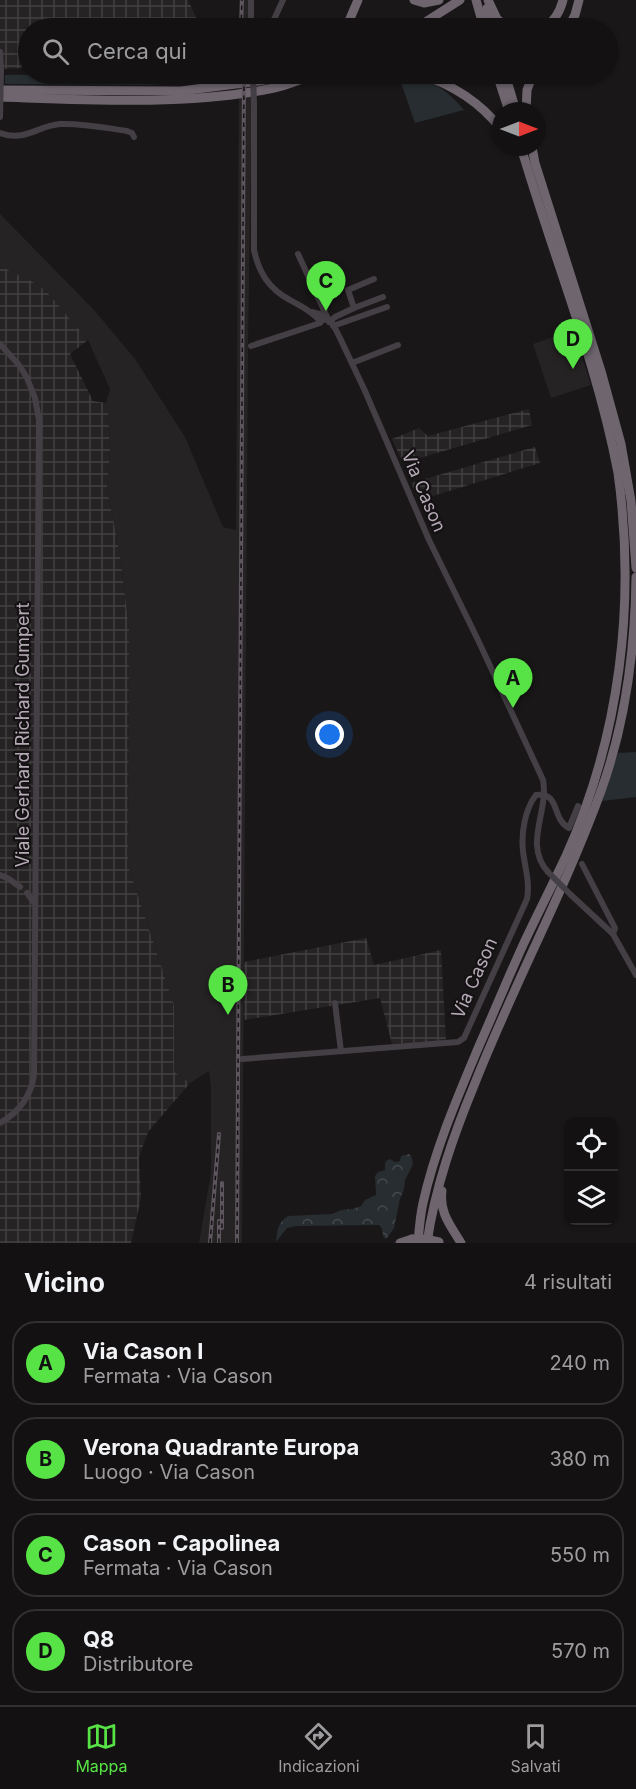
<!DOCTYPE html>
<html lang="it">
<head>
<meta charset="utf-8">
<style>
  :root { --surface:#131112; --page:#201f20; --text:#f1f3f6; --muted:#9d9d9f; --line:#323132; --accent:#57e345 }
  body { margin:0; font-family:Inter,sans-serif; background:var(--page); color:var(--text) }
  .controls { position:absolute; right:18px; bottom:18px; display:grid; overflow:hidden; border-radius:12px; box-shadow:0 2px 4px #0004 }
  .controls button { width:54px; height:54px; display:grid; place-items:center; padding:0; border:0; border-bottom:2px solid var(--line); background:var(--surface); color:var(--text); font:30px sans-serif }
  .compass { position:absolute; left:492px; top:102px; width:54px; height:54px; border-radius:50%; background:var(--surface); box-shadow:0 2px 4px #0004; rotate:90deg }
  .you { position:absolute; left:330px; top:735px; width:21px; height:21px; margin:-15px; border:4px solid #fff; border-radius:50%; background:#1a73e8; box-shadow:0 0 0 9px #1a73e833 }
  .badge { display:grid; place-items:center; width:39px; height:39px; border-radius:50%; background:var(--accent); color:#111; font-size:20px; font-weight:700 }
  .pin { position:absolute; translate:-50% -50px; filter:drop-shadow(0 2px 3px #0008) }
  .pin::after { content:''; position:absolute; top:32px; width:21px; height:18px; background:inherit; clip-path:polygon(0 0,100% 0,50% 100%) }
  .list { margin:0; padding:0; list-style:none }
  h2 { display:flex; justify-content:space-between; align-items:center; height:78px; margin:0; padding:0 24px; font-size:26px }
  h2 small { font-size:20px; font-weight:400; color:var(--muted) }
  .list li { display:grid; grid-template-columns:39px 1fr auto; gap:18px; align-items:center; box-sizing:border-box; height:84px; margin:0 12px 12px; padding:0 12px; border:2px solid var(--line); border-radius:24px }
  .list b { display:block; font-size:22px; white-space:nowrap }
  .list p { margin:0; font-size:20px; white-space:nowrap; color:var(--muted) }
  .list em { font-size:20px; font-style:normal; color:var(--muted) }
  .icon { flex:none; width:33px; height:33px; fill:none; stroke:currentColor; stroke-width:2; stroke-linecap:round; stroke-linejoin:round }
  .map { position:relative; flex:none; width:636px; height:1243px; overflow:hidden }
  .search { position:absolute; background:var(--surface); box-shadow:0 2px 4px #0004; left:18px; right:18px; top:18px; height:66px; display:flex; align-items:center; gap:15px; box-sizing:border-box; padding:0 21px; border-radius:33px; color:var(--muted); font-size:22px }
  .sheet { height:462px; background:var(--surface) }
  nav { display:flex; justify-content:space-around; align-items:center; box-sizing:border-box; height:84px; border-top:2px solid var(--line); background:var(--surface); font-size:16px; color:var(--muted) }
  nav a { display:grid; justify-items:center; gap:3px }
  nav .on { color:var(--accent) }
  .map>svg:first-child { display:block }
  .built { fill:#262325 }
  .industrial { fill:url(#industrial-grid) }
  .green { fill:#272d30 }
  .forest { fill:url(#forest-crowns) }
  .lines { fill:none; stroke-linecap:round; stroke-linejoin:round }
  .minor { stroke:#443f44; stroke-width:6 }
  .highway { stroke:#6e656e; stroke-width:9 }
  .rail-casing { stroke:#5e565e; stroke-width:4 }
  .rail { stroke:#141213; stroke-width:1.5; stroke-dasharray:4.5; stroke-linecap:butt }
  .minor-bridge { stroke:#443f44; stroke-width:6 }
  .highway-bridge { stroke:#6e656e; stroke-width:9 }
  .labels { text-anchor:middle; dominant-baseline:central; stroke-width:4.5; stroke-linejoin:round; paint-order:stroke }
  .street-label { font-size:18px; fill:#b6aab7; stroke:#141213 }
</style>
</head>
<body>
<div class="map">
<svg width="636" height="1243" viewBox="0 0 636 1243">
  <defs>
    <pattern id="industrial-grid" width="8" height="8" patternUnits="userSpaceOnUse" patternTransform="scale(1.5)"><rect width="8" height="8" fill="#262325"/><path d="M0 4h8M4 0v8" fill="none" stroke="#434042"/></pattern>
    <pattern id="forest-crowns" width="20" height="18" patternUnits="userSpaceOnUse" patternTransform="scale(1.5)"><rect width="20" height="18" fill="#272d30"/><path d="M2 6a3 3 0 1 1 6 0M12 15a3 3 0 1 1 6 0" fill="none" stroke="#44494c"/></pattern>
  </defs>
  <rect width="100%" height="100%" fill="#191718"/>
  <g class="built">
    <rect x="239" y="0" width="12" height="28"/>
    <polygon points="239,74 252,74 248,352 242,1243 199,1243 211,1173 211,1088 209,1071 190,1083 174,1072 174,1005 128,866 129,629 120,554 107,489 110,451 108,409 106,403 110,389 88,340 47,292 35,283 0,266 0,214 95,311 135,359 185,437 223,527 236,530"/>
    <polygon points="573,330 591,385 551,398 533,344"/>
  </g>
  <g class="industrial">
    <polygon points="0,0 188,0 201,28 28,28 28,68 0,69"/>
    <polygon points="0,266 35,283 47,292 88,340 70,354 93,401 106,403 108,409 110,451 107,489 120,554 129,629 128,866 174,1005 174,1072 190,1083 148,1132 139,1157 141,1198 131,1243 0,1243"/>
    <polygon points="529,409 532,425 403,463 392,439 419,428 428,436"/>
    <polygon points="535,447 540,463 420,500 411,483"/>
    <polygon points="366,938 374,965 441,950 446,1041 392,1044 380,998 244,1020 244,962"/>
  </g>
  <g class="green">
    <polygon points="65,74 233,74 235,79 206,82 146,85 5,84 5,75"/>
    <path d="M 398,74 C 429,78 444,87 464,110 L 415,123 Z"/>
    <polygon points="636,752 636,797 602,801 618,753"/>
  </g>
  <path class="forest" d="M 409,1154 L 411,1155 L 413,1164 L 405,1180 L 404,1189 L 400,1199 L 394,1228 L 387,1238 L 385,1239 C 381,1234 384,1229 379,1225 L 296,1226 L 287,1228 L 276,1242 C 277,1231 278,1222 288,1216 L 332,1214 L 341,1210 L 352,1209 L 361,1206 L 365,1200 L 376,1195 L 375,1176 L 378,1172 L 385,1170 C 385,1164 384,1161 390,1159 L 395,1162 L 400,1161 L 401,1156 Z"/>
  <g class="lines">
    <g class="minor">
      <polyline points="251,28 251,0"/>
      <polyline points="270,28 283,0"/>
      <polyline points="0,52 1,71"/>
      <path d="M 254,104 L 254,250 C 259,273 269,289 290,300 C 300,306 310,310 318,319 L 327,320"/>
      <path d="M 0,133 C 26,142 37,126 60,124 C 82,123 106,128 127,131 L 132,133 L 134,137"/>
      <polyline points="298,254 328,319"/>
      <polyline points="354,308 383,297"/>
      <path d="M 312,312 L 323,315 L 333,324 L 340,338 L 365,391 L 429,540 L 478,640 L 543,780 C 549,812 523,844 548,872"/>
      <polyline points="329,322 335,317 354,308 348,290 374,279"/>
      <polyline points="333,326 387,307"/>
      <path d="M 0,344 L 19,365 L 27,378 L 35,398 L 39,420 L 34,1075 C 31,1097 19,1112 0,1123"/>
      <polyline points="251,346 320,323 322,320"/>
      <polyline points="352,363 398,345"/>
      <polyline points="582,864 615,928 613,934"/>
      <polyline points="0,875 9,879 20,887"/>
      <polyline points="27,893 35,904"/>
      <polyline points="571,895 613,934 636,975"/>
      <polyline points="335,1003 341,1051"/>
      <path d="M 242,1059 L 458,1042 L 464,1038 L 527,899 C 530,882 525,868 523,851 C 521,833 525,809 536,795 C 561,792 551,819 569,828 L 578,806"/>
    </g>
    <g class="highway">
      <polyline points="414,0 424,3 439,0"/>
      <polyline points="476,0 484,28"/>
      <polyline points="488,0 497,19 508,28"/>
      <polyline points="487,8 492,28"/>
      <polyline points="346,28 358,0"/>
      <polyline points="416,28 460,0"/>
      <path d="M 544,28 C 555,21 560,12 563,0"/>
      <polyline points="568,28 575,15 579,0"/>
      <path d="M 419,74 C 451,84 480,102 501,129"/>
      <polyline points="497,74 509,111"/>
      <polyline points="505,74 516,111"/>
      <polyline points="310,79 338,74"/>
      <polyline points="0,90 181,91 259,81 294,74"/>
      <path d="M 0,97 C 87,100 188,106 274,88 C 289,85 302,78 317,74"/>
      <polyline points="526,111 527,90 533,74"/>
      <polyline points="532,147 535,163 601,371 621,444 631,501 636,568"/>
      <path d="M 442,1191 C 439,1213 451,1226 461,1243"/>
      <polyline points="400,1243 412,1239"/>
      <path d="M 418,1243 C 419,1230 420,1216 423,1203 C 435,1149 458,1096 479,1046 C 494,1012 508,978 523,945 C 537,915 552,886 566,856 C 620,736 636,604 618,473 C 597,362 553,256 521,147"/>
      <path d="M 427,1243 C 435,1187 454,1134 475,1083 C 514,984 565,890 601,791 C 626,722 635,650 636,577"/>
    </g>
    <defs>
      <g id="rail">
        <polyline points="241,28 242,0"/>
        <polyline points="222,1228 222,1183"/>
        <polyline points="210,1243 219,1134"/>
        <polyline points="219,1243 219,1221"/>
        <polyline points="237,1243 244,74"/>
      </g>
    </defs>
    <use href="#rail" class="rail-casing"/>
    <use href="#rail" class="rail"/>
    <g class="minor-bridge">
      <polyline points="253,74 254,104"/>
      <polyline points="0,117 1,71"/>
      <polyline points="548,872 571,895"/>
    </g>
    <polyline class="highway-bridge" points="412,1239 425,1239 439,1242"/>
  </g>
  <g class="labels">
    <g class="street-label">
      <text transform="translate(424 491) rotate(67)">Via Cason</text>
      <text transform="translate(22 735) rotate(-90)">Viale Gerhard Richard Gumpert</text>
      <text transform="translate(474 978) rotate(-66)">Via Cason</text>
    </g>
  </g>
</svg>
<div class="controls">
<button><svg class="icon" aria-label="locate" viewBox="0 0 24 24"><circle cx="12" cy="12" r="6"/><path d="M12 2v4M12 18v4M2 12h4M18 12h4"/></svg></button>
<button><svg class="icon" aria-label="layers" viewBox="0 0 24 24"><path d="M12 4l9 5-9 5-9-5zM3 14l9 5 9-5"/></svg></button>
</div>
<svg class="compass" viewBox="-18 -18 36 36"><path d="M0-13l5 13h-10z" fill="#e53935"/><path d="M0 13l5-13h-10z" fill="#9d9d9f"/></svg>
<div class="you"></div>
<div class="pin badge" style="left:513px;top:708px">A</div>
<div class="pin badge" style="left:228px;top:1015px">B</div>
<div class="pin badge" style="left:326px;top:311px">C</div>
<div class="pin badge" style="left:573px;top:369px">D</div>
<div class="search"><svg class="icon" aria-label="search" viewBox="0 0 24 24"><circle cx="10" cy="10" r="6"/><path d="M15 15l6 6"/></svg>Cerca qui</div>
</div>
<section class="sheet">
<h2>Vicino<small>4 risultati</small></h2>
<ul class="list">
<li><span class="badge">A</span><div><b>Via Cason I</b><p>Fermata · Via Cason</p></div><em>240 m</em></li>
<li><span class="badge">B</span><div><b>Verona Quadrante Europa</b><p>Luogo · Via Cason</p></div><em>380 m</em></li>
<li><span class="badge">C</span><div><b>Cason - Capolinea</b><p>Fermata · Via Cason</p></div><em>550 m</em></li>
<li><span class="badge">D</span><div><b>Q8</b><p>Distributore</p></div><em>570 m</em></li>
</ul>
</section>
<nav>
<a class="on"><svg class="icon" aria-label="map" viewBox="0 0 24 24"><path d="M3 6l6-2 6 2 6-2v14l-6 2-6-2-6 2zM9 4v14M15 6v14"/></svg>Mappa</a>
<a><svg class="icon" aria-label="directions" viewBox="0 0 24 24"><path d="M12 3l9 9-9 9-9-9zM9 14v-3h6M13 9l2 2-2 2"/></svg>Indicazioni</a>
<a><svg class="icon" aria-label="saved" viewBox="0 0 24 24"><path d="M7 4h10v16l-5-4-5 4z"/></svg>Salvati</a>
</nav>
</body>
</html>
